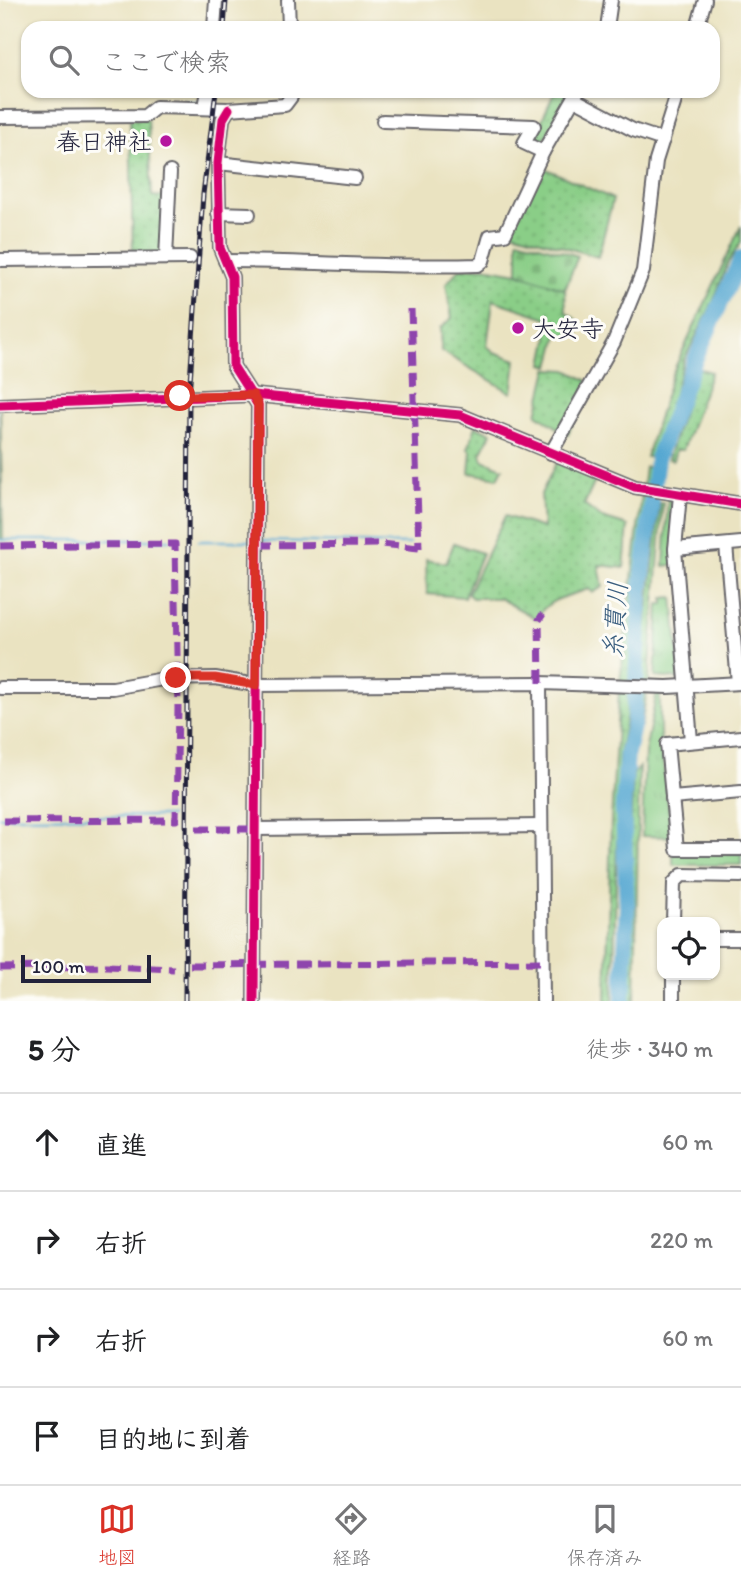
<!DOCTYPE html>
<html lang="ja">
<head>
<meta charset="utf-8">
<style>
  :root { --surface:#fff; --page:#f2f2f2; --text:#202124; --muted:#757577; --line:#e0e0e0; --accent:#d93025 }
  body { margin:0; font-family:Itim,"Klee One",sans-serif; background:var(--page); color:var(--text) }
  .controls { position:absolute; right:21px; bottom:21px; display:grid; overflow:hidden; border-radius:14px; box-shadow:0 2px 5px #0004 }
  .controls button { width:63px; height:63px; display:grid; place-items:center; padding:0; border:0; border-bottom:2px solid var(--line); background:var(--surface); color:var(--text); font:35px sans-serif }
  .scale { position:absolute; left:21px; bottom:18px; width:130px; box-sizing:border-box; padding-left:7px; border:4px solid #22223b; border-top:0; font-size:19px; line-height:24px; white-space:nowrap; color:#22223b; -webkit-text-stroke:5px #fdfcf7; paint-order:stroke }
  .stop { position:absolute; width:21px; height:21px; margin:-16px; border:5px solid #d93025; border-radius:50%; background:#fff }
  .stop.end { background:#d93025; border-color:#fff; box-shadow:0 2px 7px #0008 }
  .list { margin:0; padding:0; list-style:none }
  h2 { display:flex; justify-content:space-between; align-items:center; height:91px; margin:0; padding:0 28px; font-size:30px }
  h2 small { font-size:23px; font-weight:400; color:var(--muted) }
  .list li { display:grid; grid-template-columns:46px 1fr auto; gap:21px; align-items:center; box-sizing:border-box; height:98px; padding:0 28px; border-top:2px solid var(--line) }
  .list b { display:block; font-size:26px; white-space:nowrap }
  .list em { font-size:23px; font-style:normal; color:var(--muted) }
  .icon { flex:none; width:38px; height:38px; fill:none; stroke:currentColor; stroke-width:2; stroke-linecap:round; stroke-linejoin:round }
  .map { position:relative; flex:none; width:741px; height:1001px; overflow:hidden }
  .search { position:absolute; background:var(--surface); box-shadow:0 2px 5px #0004; left:21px; right:21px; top:21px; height:77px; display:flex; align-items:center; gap:18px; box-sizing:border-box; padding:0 24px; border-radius:21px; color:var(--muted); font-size:26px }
  .sheet { height:483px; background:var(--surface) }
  nav { display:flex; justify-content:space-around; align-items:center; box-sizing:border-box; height:98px; border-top:2px solid var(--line); background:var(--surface); font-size:19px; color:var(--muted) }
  nav a { display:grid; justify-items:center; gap:4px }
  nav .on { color:var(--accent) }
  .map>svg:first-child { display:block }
  .grass { fill:url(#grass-dots); stroke:#567861; stroke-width:2 }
  .cemetery { fill:url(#cemetery-stones); stroke:#567861; stroke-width:2 }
  .park { fill:url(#park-tufts); stroke:#567861; stroke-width:2 }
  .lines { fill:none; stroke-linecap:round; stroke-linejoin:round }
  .stream { stroke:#57a8d2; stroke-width:2.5 }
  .river { stroke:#57a8d2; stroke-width:16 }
  .minor-casing { stroke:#68666a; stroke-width:16 }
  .minor { stroke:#fff; stroke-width:12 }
  .rail-casing { stroke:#22223b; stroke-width:5 }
  .rail { stroke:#fdfcf7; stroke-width:2.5; stroke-dasharray:8; stroke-linecap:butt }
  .quiet { stroke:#8e44ad; stroke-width:7; stroke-dasharray:14 7; stroke-linecap:butt }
  .cycleway-casing { stroke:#fdfcf7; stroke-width:13 }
  .cycleway { stroke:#d6006c; stroke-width:9 }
  .route { stroke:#d93025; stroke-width:9 }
  .poi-dot { fill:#b5179e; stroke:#fdfcf7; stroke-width:2.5 }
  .labels { text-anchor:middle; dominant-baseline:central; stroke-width:6; stroke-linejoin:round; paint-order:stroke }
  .poi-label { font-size:24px; fill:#22223b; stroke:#fdfcf7; text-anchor:end }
  .water-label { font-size:26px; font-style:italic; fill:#3a5e7f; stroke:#fdfcf7 }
</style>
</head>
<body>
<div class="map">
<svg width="741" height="1001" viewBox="0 0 741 1001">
  <defs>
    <pattern id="grass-dots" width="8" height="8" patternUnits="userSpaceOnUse" patternTransform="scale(1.75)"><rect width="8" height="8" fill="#8ace87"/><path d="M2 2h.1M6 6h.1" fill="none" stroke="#77b175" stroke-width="1.8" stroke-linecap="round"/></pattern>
    <pattern id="cemetery-stones" width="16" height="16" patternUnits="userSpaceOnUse" patternTransform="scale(1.75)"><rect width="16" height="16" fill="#8ace87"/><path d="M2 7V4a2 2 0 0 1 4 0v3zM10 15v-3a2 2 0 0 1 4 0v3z" fill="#77b175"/></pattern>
    <pattern id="park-tufts" width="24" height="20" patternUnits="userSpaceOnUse" patternTransform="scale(1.75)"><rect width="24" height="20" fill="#8ace87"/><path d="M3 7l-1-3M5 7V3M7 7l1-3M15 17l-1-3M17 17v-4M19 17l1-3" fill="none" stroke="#77b175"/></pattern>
  </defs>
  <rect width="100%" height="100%" fill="#fdfcf7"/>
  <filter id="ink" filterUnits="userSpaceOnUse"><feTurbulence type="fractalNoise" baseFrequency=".0143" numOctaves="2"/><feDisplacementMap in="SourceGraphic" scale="14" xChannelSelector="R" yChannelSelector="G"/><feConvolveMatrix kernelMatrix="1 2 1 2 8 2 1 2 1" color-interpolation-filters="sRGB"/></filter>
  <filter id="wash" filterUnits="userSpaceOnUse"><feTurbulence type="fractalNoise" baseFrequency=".00686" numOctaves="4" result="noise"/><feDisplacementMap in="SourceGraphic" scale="28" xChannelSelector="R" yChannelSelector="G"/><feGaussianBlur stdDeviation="1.57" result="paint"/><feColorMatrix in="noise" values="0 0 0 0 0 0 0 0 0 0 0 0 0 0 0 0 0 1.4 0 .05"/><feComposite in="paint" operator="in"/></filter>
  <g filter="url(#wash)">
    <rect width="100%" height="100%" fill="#eae3c1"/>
    <g class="grass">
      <polygon points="555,91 574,91 540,146 532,142"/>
      <polygon points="130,119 148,119 152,196 164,197 163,255 133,256"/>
      <polygon points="540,166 613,199 598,257 510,231"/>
      <polygon points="741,226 741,242 728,263 712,305 684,360 655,458 646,457 672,374"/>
      <polygon points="484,267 518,273 565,289 566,312 582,324 577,335 558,335 550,366 543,364 548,339 547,318 493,300 487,346 494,352 516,360 512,393 441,351 440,329 452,318 446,284 459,269"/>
      <polygon points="697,368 711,372 683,450 676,450 673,460 668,459"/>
      <polygon points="548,369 567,370 588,381 568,435 537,414"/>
      <polygon points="0,407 3,539 0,539"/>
      <polygon points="476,426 491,433 481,454 483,460 503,468 498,478 469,473 471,451 468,449"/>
      <path d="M 558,459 L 597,477 L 584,505 L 602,518 L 628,526 L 624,568 L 599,565 L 603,587 L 592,593 L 589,589 C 569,596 545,599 537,619 L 499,598 L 472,598 L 468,593 L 505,516 L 543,528 L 541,494 Z"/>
      <polygon points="645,467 651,467 638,569 627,713 619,756 613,1001 606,1001 611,821 619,691"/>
      <polygon points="660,503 663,503 649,679 641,726 635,728"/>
      <polygon points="454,543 482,553 464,597 427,594 426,559 446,563"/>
      <polygon points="639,767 635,1001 626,1001 631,812 633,774"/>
    </g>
    <polygon class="cemetery" points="518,239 578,256 565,289 518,273"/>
    <g class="park">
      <polygon points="668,497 676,502 678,564 664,566"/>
      <polygon points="673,597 681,679 655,677 659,604 664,604 664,598"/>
      <polygon points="657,691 660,691 660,734 672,837 642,836 645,752"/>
      <rect x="673" y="853" width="68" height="12"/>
    </g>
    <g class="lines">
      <g class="stream">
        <polyline points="183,102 201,101"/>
        <polyline points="0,540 170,540"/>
        <polyline points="199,541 251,541"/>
        <polyline points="262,541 409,544"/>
        <polyline points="0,817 170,816"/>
      </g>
      <polyline class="river" points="623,1001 627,907 623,808 627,753 634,722 641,589 657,458 694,362 741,259"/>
    </g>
  </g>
  <g filter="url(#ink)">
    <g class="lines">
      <defs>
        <g id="minor">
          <polyline points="288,0 289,28"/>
          <polyline points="214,28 216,0"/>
          <polyline points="607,28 611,0"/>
          <polyline points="697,28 705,0"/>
          <polyline points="574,99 633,130 663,140"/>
          <polyline points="205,107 208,91"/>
          <polyline points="229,109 223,119 218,163 220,248 232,277 233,366 258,405 254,1001"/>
          <polyline points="0,117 145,116 156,107 229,109 285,105 291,97 291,91"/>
          <polyline points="383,121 534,126 524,143 543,152"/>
          <polyline points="218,163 355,178"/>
          <polyline points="218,213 249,214"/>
          <polyline points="166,258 170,172"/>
          <polyline points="0,260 190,258"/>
          <path d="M 225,261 C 310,261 394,268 478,265 L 483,261 L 490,236 L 505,234 L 543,152 L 578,91"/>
          <polyline points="0,405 253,395 460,415 635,487 741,504"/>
          <polyline points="551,453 614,342 643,271 656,161 678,91"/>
          <polyline points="680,495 675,549 691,741"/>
          <polyline points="726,545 738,683"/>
          <polyline points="675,549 741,543"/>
          <polyline points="540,683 543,1001"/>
          <polyline points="0,688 113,688 163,679 215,678 256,685 540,683 667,687 741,683"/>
          <polyline points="741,737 667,744 677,849 741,849"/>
          <polyline points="672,798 741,792"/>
          <polyline points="255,829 541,826"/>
          <polyline points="673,922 674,883 682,875 741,876"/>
          <polyline points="715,939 741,939"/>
          <polyline points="673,1001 673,975"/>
        </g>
      </defs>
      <use href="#minor" class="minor-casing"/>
      <use href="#minor" class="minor"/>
      <defs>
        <g id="rail">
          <polyline points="224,28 226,0"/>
          <polyline points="185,1001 189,396 203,194 216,91"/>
        </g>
      </defs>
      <use href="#rail" class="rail-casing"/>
      <use href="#rail" class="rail"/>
      <g class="quiet">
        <polyline points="411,309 419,548"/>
        <polyline points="258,545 382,544 419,548"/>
        <polyline points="0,546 175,544 178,708 176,820 0,821"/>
        <polyline points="540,683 539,620 543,614"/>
        <polyline points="196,829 255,829"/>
        <polyline points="190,965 542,962"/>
        <polyline points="0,968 107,966 174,969"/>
      </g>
      <defs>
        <g id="cycleway">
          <polyline points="229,109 223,119 218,163 220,248 232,277 233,366 258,405 254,1001"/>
          <polyline points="0,405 253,395 460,415 635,487 741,504"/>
        </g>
      </defs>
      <use href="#cycleway" class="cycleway-casing"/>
      <use href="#cycleway" class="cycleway"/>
    </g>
  </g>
  <g class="lines" filter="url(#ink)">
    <polyline class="route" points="176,678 215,678 256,685 258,405 253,395 180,396"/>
  </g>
  <g class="poi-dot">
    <circle cx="166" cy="141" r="7"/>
    <circle cx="518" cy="328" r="7"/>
  </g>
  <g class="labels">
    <g class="poi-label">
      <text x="152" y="141">春日神社</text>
      <text x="532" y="328" text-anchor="start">大安寺</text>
    </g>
    <g class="water-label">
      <text transform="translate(615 620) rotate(-86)">糸貫川</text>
    </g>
  </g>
</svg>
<div class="controls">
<button><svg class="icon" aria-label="locate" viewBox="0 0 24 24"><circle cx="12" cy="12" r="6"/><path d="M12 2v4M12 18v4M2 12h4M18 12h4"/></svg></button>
</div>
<div class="scale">100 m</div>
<div class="stop" style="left:180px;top:396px"></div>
<div class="stop end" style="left:176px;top:678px"></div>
<div class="search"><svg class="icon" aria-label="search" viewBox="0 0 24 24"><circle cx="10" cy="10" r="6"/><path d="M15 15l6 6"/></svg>ここで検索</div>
</div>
<section class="sheet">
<h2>5 分<small>徒歩 · 340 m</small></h2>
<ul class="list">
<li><svg class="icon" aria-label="ahead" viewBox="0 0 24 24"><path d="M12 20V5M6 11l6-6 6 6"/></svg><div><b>直進</b></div><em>60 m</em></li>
<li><svg class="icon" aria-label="right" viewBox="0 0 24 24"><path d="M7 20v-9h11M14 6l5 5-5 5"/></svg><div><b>右折</b></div><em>220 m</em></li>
<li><svg class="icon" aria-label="right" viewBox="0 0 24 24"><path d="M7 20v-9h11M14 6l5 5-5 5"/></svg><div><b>右折</b></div><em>60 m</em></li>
<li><svg class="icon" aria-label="arrive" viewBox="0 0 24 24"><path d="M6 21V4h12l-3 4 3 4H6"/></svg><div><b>目的地に到着</b></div></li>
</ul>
</section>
<nav>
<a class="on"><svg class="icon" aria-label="map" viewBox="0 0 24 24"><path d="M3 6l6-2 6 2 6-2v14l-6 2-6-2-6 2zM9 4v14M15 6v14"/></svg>地図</a>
<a><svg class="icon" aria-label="directions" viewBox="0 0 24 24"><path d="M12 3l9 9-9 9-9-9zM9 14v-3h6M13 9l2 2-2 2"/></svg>経路</a>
<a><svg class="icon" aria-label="saved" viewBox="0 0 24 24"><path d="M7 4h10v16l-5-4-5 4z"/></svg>保存済み</a>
</nav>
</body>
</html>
